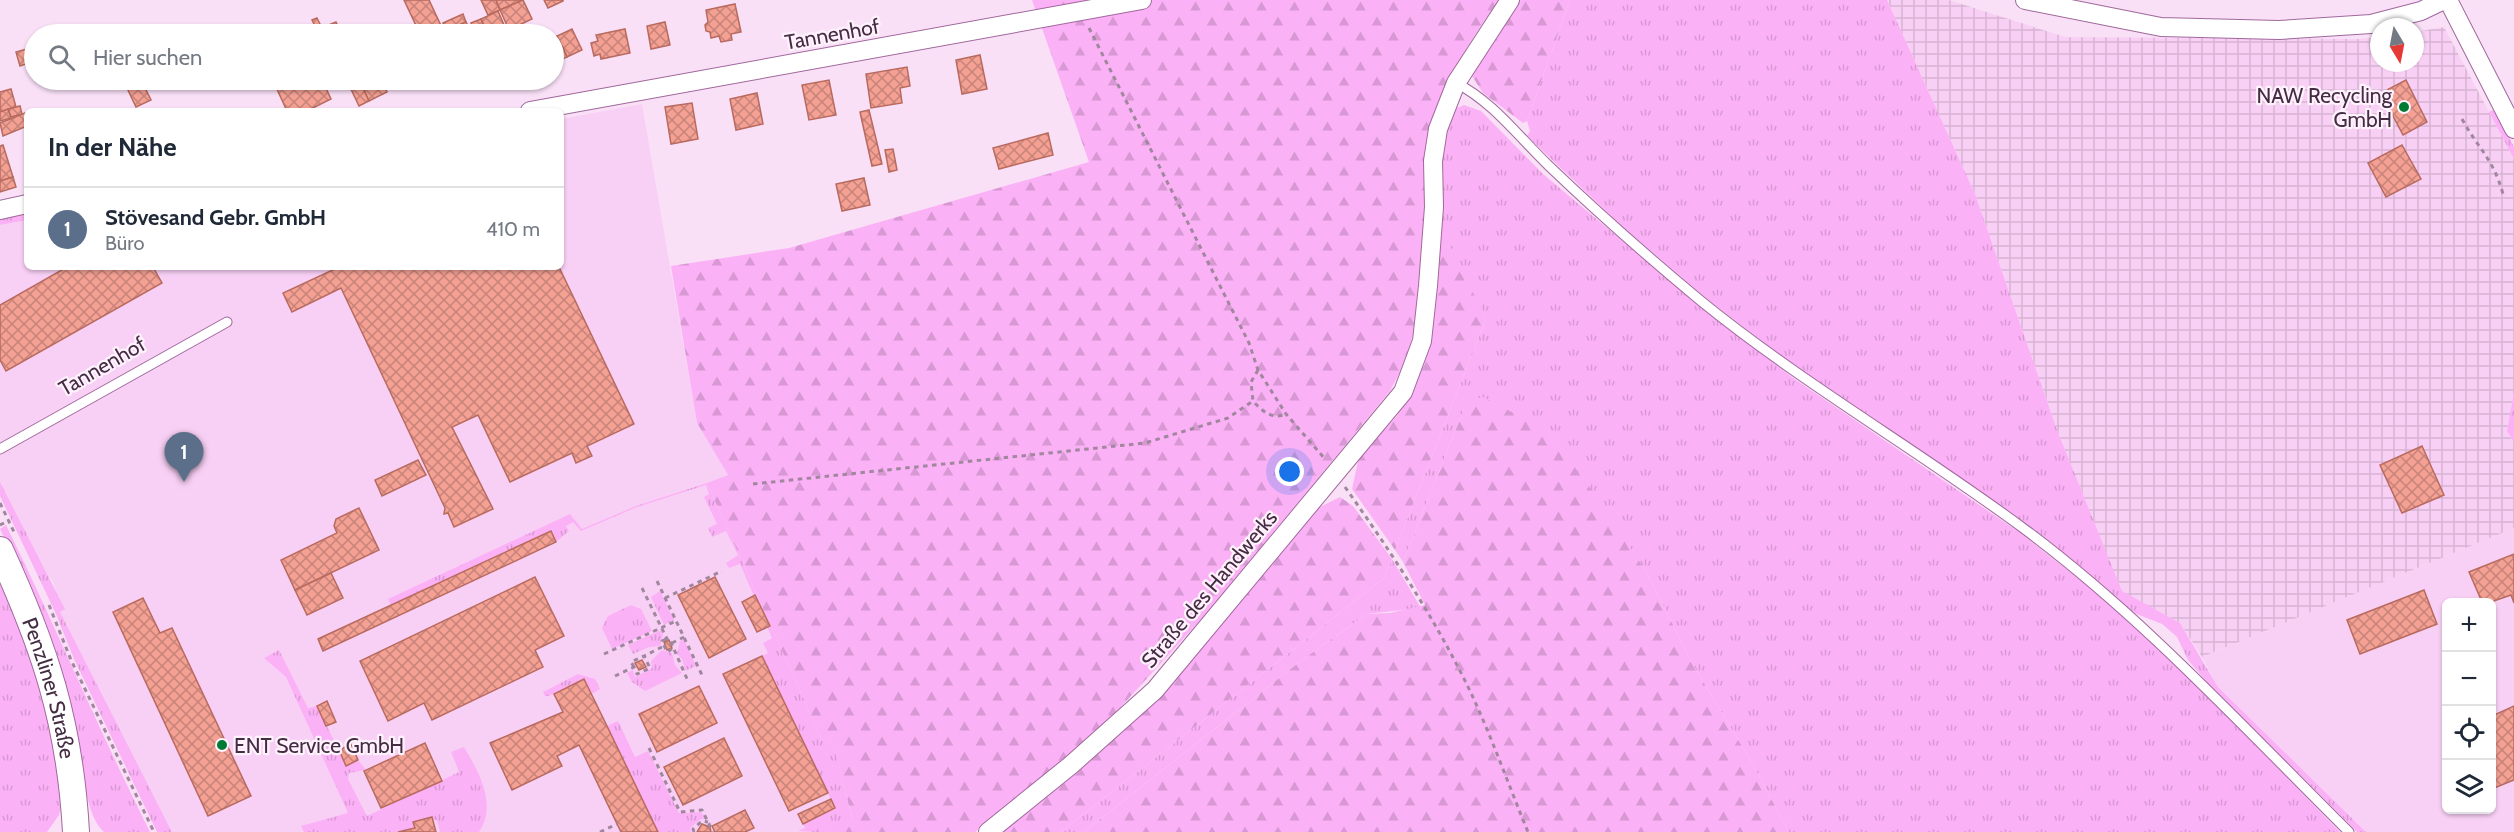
<!DOCTYPE html>
<html lang="de">
<head>
<meta charset="utf-8">
<style>
  :root { --surface:#fff; --page:#f2f2f3; --text:#1f2937; --muted:#747a83; --line:#e0e1e3; --accent:#0b8043 }
  body { margin:0; font-family:Cabin,sans-serif; background:var(--page); color:var(--text) }
  .controls { position:absolute; right:18px; bottom:18px; display:grid; overflow:hidden; border-radius:9px; box-shadow:0 2px 4px #0004 }
  .controls button { width:54px; height:54px; display:grid; place-items:center; padding:0; border:0; border-bottom:2px solid var(--line); background:var(--surface); color:var(--text); font:30px sans-serif }
  .compass { position:absolute; left:2370px; top:18px; width:54px; height:54px; border-radius:50%; background:var(--surface); box-shadow:0 2px 4px #0004; rotate:170deg }
  .you { position:absolute; left:1290px; top:472px; width:21px; height:21px; margin:-15px; border:4px solid #fff; border-radius:50%; background:#1a73e8; box-shadow:0 0 0 9px #1a73e833 }
  .badge { display:grid; place-items:center; width:39px; height:39px; border-radius:50%; background:var(--accent); color:#fff; font-size:20px; font-weight:700 }
  .pin { position:absolute; translate:-50% -50px; filter:drop-shadow(0 2px 3px #0008) }
  .pin::after { content:''; position:absolute; top:32px; width:21px; height:18px; background:inherit; clip-path:polygon(0 0,100% 0,50% 100%) }
  .list { margin:0; padding:0; list-style:none }
  h2 { display:flex; justify-content:space-between; align-items:center; height:78px; margin:0; padding:0 24px; font-size:26px }
  h2 small { font-size:20px; font-weight:400; color:var(--muted) }
  .list li { display:grid; grid-template-columns:39px 1fr auto; gap:18px; align-items:center; box-sizing:border-box; height:84px; padding:0 24px; border-top:2px solid var(--line) }
  .list b { display:block; font-size:22px; white-space:nowrap }
  .list p { margin:0; font-size:20px; white-space:nowrap; color:var(--muted) }
  .list em { font-size:20px; font-style:normal; color:var(--muted) }
  .icon { flex:none; width:33px; height:33px; fill:none; stroke:currentColor; stroke-width:2; stroke-linecap:round; stroke-linejoin:round }
  .map { position:relative; flex:none; width:2514px; height:832px; overflow:hidden }
  .search { position:absolute; background:var(--surface); box-shadow:0 2px 4px #0004; left:24px; top:24px; width:540px; height:66px; display:flex; align-items:center; gap:15px; box-sizing:border-box; padding:0 21px; border-radius:33px; color:var(--muted); font-size:22px }
  .panel { position:absolute; background:var(--surface); box-shadow:0 2px 4px #0004; left:24px; top:108px; width:540px; height:162px; border-radius:9px }
  .map>svg:first-child { display:block }
  .built { fill:#f9d0f5; fill-rule:evenodd }
  .industrial { fill:url(#industrial-grid) }
  .grass { fill:url(#grass-tufts) }
  .forest { fill:url(#forest-firs) }
  .building { fill:url(#building-cross-hatch); stroke:#b86a5f; stroke-width:1.5 }
  .lines { fill:none; stroke-linecap:round; stroke-linejoin:round }
  .lane-casing { stroke:#a0689c; stroke-width:11 }
  .street-casing { stroke:#a0689c; stroke-width:20 }
  .secondary-casing { stroke:#a0689c; stroke-width:28 }
  .path { stroke:#a0879e; stroke-width:3; stroke-dasharray:4.5 4.5; stroke-linecap:butt }
  .lane { stroke:#fff; stroke-width:9 }
  .street { stroke:#fff; stroke-width:18 }
  .secondary { stroke:#fff; stroke-width:26 }
  .poi-dot { fill:#007b33; stroke:#fff2fd; stroke-width:2 }
  .labels { text-anchor:middle; dominant-baseline:central; stroke-width:4.5; stroke-linejoin:round; paint-order:stroke }
  .street-label { font-size:21px; fill:#442c43; stroke:#fff2fd }
  .poi-label { font-size:21px; fill:#442c43; stroke:#fff2fd; text-anchor:end }
</style>
</head>
<body>
<div class="map">
<svg width="2514" height="832" viewBox="0 0 2514 832">
  <defs>
    <pattern id="industrial-grid" width="8" height="8" patternUnits="userSpaceOnUse" patternTransform="scale(1.5)"><rect width="8" height="8" fill="#f9d0f5"/><path d="M0 4h8M4 0v8" fill="none" stroke="#d7b3d3"/></pattern>
    <pattern id="grass-tufts" width="24" height="20" patternUnits="userSpaceOnUse" patternTransform="scale(1.5)"><rect width="24" height="20" fill="#fbb1f6"/><path d="M3 7l-1-3M5 7V3M7 7l1-3M15 17l-1-3M17 17v-4M19 17l1-3" fill="none" stroke="#d898d4"/></pattern>
    <pattern id="forest-firs" width="22" height="20" patternUnits="userSpaceOnUse" patternTransform="scale(1.5)"><rect width="22" height="20" fill="#fbb1f6"/><path d="M5 1l3.5 6h-7zM16 11l3.5 6h-7z" fill="#d898d4"/></pattern>
    <pattern id="building-cross-hatch" width="8" height="8" patternUnits="userSpaceOnUse" patternTransform="scale(1.5)"><rect width="8" height="8" fill="#f4a093"/><path d="M0 0l8 8M0 8l8-8" fill="none" stroke="#c7837a"/></pattern>
  </defs>
  <rect width="100%" height="100%" fill="#f9e0f7"/>
  <g class="built">
    <polygon points="642,104 697,423 728,475 707,483 822,740 932,790 815,832 172,832 59,612 64,609 52,580 42,567 0,482 0,225 27,220 27,267 561,267 561,119"/>
    <path d="M 2514,528 L 2514,832 L 2366,832 L 2218,687 L 2202,657 ZM 2446,602 L 2492,602 L 2492,810 L 2446,810 Z"/>
  </g>
  <polygon class="industrial" points="1887,0 1949,0 2065,37 2359,39 2379,37 2379,63 2415,63 2415,32 2444,27 2514,159 2514,392 2507,431 2514,442 2514,528 2202,657 2180,623 2122,592 2057,430 1975,194"/>
  <g class="grass">
    <polygon points="1570,0 1887,0 1975,194 2057,430 2122,591 2180,623 2218,687 2366,832 2357,832 2211,687 2188,660 2177,637 2162,624 2134,613 2026,524 1803,373 1706,298 1627,231 1527,136 1530,131 1527,121"/>
    <polygon points="1464,105 1481,111 1543,174 1700,306 1796,380 2019,532 2102,597 2206,694 2340,832 1789,832 1752,763 1692,663 1647,573 1548,431 1464,409 1403,562 1395,550 1486,319 1438,236 1439,159 1451,116 1457,108"/>
    <polygon points="2492,110 2496,112 2514,147 2514,159 2489,112"/>
    <polygon points="27,211 27,220 0,225 0,216"/>
    <polygon points="2514,392 2514,442 2507,431"/>
    <polygon points="0,482 65,609 60,612 172,832 157,832 74,659 56,614 0,496"/>
    <polygon points="707,483 822,740 834,745 852,819 815,832 798,831 805,828 803,824 835,808 762,656 768,653 763,643 772,638 740,564 729,568 726,563 738,555 726,531 712,537 708,528 717,524 704,497 709,494 706,485 637,507 581,531 573,522 566,526 569,531 556,542 550,531 391,605 388,599 570,514 582,529 636,506"/>
    <path d="M 6,525 C 56,627 99,731 150,832 L 104,832 C 84,814 83,763 77,736 C 61,657 34,601 0,529 Z"/>
    <polygon points="1392,559 1421,608 1367,614 1302,660 1084,832 1061,832 1384,578"/>
    <polygon points="0,575 46,700 63,798 59,815 47,832 0,832"/>
    <polygon points="660,591 674,620 664,625 651,597"/>
    <polygon points="631,605 641,609 652,631 612,649 602,628 608,616"/>
    <polygon points="661,630 663,635 660,646 649,647 633,654 628,645"/>
    <polygon points="684,639 696,666 685,671 682,659 677,654 680,641"/>
    <path d="M 279,650 L 308,708 L 317,706 L 346,765 L 358,760 L 366,770 L 349,773 L 348,779 L 367,816 L 459,772 L 451,752 L 464,747 C 478,771 498,804 479,832 L 440,832 L 437,820 L 413,822 L 415,828 L 398,832 L 304,832 L 301,826 L 348,813 L 286,677 L 264,658 Z"/>
    <polygon points="662,650 672,653 675,665 682,673 645,691 632,682 627,673 633,670 635,677 652,668 651,661"/>
    <polygon points="578,674 595,679 600,689 592,694 584,679 549,696 545,696 543,692"/>
    <polygon points="618,721 635,757 648,751 679,813 701,812 706,819 701,819 690,828 691,832 658,832 607,726"/>
  </g>
  <g class="forest">
    <path d="M 1032,0 L 1499,0 C 1472,37 1444,82 1430,126 L 1420,279 L 1416,323 L 1406,361 L 1390,391 L 1205,615 L 1108,721 L 1010,807 L 975,832 L 815,832 L 852,818 L 834,746 L 822,740 L 707,483 L 728,475 L 697,423 L 671,266 L 789,248 L 1089,162 Z"/>
    <polygon points="1519,0 1570,0 1527,121 1523,123 1483,93 1472,76 1473,66"/>
    <polygon points="1438,236 1445,236 1486,319 1395,550 1352,489 1359,457 1397,416 1424,365 1433,326"/>
    <polygon points="1483,397 1548,431 1599,500 1647,573 1692,663 1752,763 1789,832 1084,832 1302,660 1367,614 1390,613 1425,605 1403,562 1464,409 1472,400"/>
    <polygon points="1340,497 1353,506 1392,559 1384,578 1061,832 1002,832 1077,773 1159,694 1312,511"/>
  </g>
  <g class="building">
    <polygon points="404,0 429,0 444,32 437,34 420,34"/>
    <polygon points="481,0 496,0 500,10 488,15"/>
    <polygon points="496,0 523,0 500,10"/>
    <polygon points="523,0 532,19 509,30 500,10"/>
    <polygon points="544,0 563,0 563,1 548,8"/>
    <polygon points="735,4 741,32 731,34 732,40 721,42 719,36 711,38 710,32 706,31 705,25 708,22 706,10"/>
    <polygon points="498,11 508,34 488,34 481,19"/>
    <polygon points="463,14 466,22 446,31 443,23"/>
    <polygon points="317,18 322,28 317,30 312,20"/>
    <polygon points="481,19 485,29 476,34 471,23"/>
    <polygon points="336,22 342,34 319,34 317,30"/>
    <polygon points="466,22 470,29 459,34 448,34 446,31"/>
    <polygon points="665,22 670,45 651,49 647,26"/>
    <polygon points="572,29 582,50 567,57 557,36"/>
    <polygon points="625,29 630,53 601,59 600,54 594,56 591,43 598,41 596,35"/>
    <polygon points="557,36 567,57 554,63 554,38"/>
    <polygon points="27,49 31,62 20,66 16,52"/>
    <polygon points="980,55 987,89 962,94 956,60"/>
    <polygon points="907,67 910,86 900,88 902,103 871,108 866,74"/>
    <polygon points="72,80 85,80 87,84 75,88"/>
    <polygon points="85,80 102,80 104,84 88,89"/>
    <polygon points="122,80 140,80 126,86"/>
    <polygon points="141,80 151,100 136,107 126,86"/>
    <polygon points="290,80 322,80 331,99 307,111 287,111 276,87"/>
    <polygon points="359,80 381,80 387,92 369,101"/>
    <polygon points="829,80 836,115 809,120 802,85"/>
    <polygon points="2406,80 2427,122 2403,135 2381,93"/>
    <polygon points="360,82 369,101 359,106 350,87"/>
    <polygon points="11,89 16,107 0,112 0,92"/>
    <polygon points="757,93 763,124 736,130 730,99"/>
    <polygon points="692,103 698,139 671,144 665,107"/>
    <polygon points="20,106 22,114 11,117 8,109"/>
    <polygon points="8,109 11,118 0,121 0,112"/>
    <polygon points="869,110 882,164 872,166 860,112"/>
    <polygon points="25,113 27,126 3,136 0,123"/>
    <polygon points="1048,133 1053,155 999,169 993,148"/>
    <polygon points="3,145 13,177 0,181 0,146"/>
    <polygon points="2402,145 2421,179 2386,197 2368,163"/>
    <polygon points="893,149 897,170 889,172 885,150"/>
    <polygon points="13,177 16,187 0,192 0,181"/>
    <polygon points="864,178 870,205 842,211 836,184"/>
    <polygon points="67,267 153,267 162,283 6,371 0,360 0,305"/>
    <polygon points="339,267 559,267 634,424 587,446 592,456 576,463 572,453 510,482 478,415 452,427 493,509 454,527 448,513 444,514 445,508 341,288 292,312 283,293"/>
    <polygon points="2422,446 2444,495 2402,513 2380,465"/>
    <polygon points="418,460 426,475 382,496 375,480"/>
    <polygon points="359,508 379,550 295,590 281,560 337,533 334,526 336,519"/>
    <polygon points="551,531 556,542 323,651 318,639"/>
    <polygon points="2514,554 2514,603 2511,595 2491,602 2482,602 2469,572"/>
    <polygon points="331,573 343,598 307,615 295,590"/>
    <polygon points="535,577 564,636 535,650 543,667 432,720 424,703 388,721 360,661"/>
    <polygon points="715,577 746,639 709,658 678,595"/>
    <polygon points="2424,590 2437,624 2360,654 2347,620"/>
    <polygon points="755,595 770,626 757,632 742,602"/>
    <polygon points="143,598 160,633 172,628 251,796 208,816 113,612"/>
    <polygon points="669,640 672,648 667,650 664,642"/>
    <polygon points="762,656 828,793 789,811 723,674"/>
    <polygon points="642,660 646,667 639,670 635,663"/>
    <polygon points="584,679 607,726 658,832 621,832 579,745 557,756 562,766 512,790 490,743 563,712 554,694"/>
    <polygon points="699,686 717,723 657,752 639,714"/>
    <polygon points="327,701 336,722 326,726 317,706"/>
    <polygon points="2514,706 2514,780 2492,789 2492,716"/>
    <polygon points="724,738 742,776 683,805 664,767"/>
    <polygon points="425,743 442,781 381,808 364,771"/>
    <polygon points="351,744 358,760 346,766 339,750"/>
    <polygon points="831,799 835,808 803,824 798,814"/>
    <polygon points="745,810 754,828 745,832 715,832 712,826"/>
    <polygon points="432,817 436,832 398,832 415,828 413,822"/>
    <polygon points="702,824 710,827 711,832 697,832"/>
  </g>
  <g class="lines">
    <defs>
      <g id="lane">
        <path d="M 1456,83 C 1492,101 1519,137 1548,165 C 1597,212 1648,257 1701,301 C 1803,384 1918,450 2023,528 C 2143,617 2243,727 2349,832"/>
        <polyline points="0,449 227,322"/>
      </g>
      <g id="street">
        <polyline points="2025,0 2161,27 2279,30 2371,24 2421,11 2444,0"/>
        <polyline points="2448,0 2514,129"/>
        <polyline points="530,111 1142,0"/>
        <polyline points="0,210 27,204"/>
        <polyline points="988,832 1071,765 1155,690 1403,392 1422,341 1428,286 1434,207 1433,161 1438,129 1456,83 1510,0"/>
      </g>
      <g id="secondary">
        <path id="s1" d="M 0,550 C 45,648 70,723 76,832"/>
      </g>
    </defs>
    <use href="#lane" class="lane-casing"/>
    <use href="#street" class="street-casing"/>
    <use href="#secondary" class="secondary-casing"/>
    <g class="path">
      <polyline points="1089,28 1249,343 1258,370 1286,414 1325,459"/>
      <path d="M 2462,119 C 2479,150 2493,158 2503,194"/>
      <path d="M 1258,370 L 1251,382 L 1253,401 C 1262,411 1272,420 1286,414"/>
      <polyline points="753,484 1145,443 1228,418 1253,401"/>
      <path d="M 1345,487 C 1391,552 1436,620 1471,693 C 1492,738 1509,786 1528,832"/>
      <polyline points="0,503 15,534"/>
      <polyline points="0,525 8,521"/>
      <polyline points="657,581 702,675"/>
      <polyline points="642,588 667,639 669,638 688,681"/>
      <polyline points="665,598 722,571"/>
      <polyline points="49,605 71,660 154,832"/>
      <polyline points="666,639 662,641 667,652 672,649"/>
      <polyline points="672,643 684,637"/>
      <polyline points="604,654 676,621"/>
      <polyline points="634,667 631,662 644,656"/>
      <polyline points="615,676 634,667 637,674 650,668 644,656 664,646"/>
      <polyline points="649,748 680,812 702,810 713,832"/>
      <polyline points="600,832 617,824"/>
      <polyline points="694,832 693,829 702,821 708,822"/>
    </g>
    <use href="#lane" class="lane"/>
    <use href="#street" class="street"/>
    <use href="#secondary" class="secondary"/>
  </g>
  <g class="poi-dot">
    <circle cx="2404" cy="107" r="6"/>
    <circle cx="222" cy="745" r="6"/>
  </g>
  <g class="labels">
    <g class="street-label">
      <text transform="translate(832 34) rotate(-10)">Tannenhof</text>
      <text transform="translate(102 366) rotate(-30)">Tannenhof</text>
      <text transform="translate(1209 589) rotate(-50)">Straße des Handwerks</text>
      <text stroke="none"><textPath href="#s1" startOffset="147">Penzliner Straße</textPath></text>
    </g>
    <g class="poi-label">
      <text x="2392" y="95">NAW Recycling<tspan x="2392" dy="24">GmbH</tspan></text>
      <text x="234" y="745" text-anchor="start">ENT Service GmbH</text>
    </g>
  </g>
</svg>
<div class="controls">
<button>+</button>
<button>−</button>
<button><svg class="icon" aria-label="locate" viewBox="0 0 24 24"><circle cx="12" cy="12" r="6"/><path d="M12 2v4M12 18v4M2 12h4M18 12h4"/></svg></button>
<button><svg class="icon" aria-label="layers" viewBox="0 0 24 24"><path d="M12 4l9 5-9 5-9-5zM3 14l9 5 9-5"/></svg></button>
</div>
<svg class="compass" viewBox="-18 -18 36 36"><path d="M0-13l5 13h-10z" fill="#e53935"/><path d="M0 13l5-13h-10z" fill="#747a83"/></svg>
<div class="you"></div>
<div class="pin badge" style="left:184px;top:482px;background:#5c6f8a">1</div>
<div class="search"><svg class="icon" aria-label="search" viewBox="0 0 24 24"><circle cx="10" cy="10" r="6"/><path d="M15 15l6 6"/></svg>Hier suchen</div>
<section class="panel">
<h2>In der Nähe<small></small></h2>
<ul class="list">
<li><span class="badge" style="background:#5c6f8a">1</span><div><b>Stövesand Gebr. GmbH</b><p>Büro</p></div><em>410 m</em></li>
</ul>
</section>
</div>
</body>
</html>
